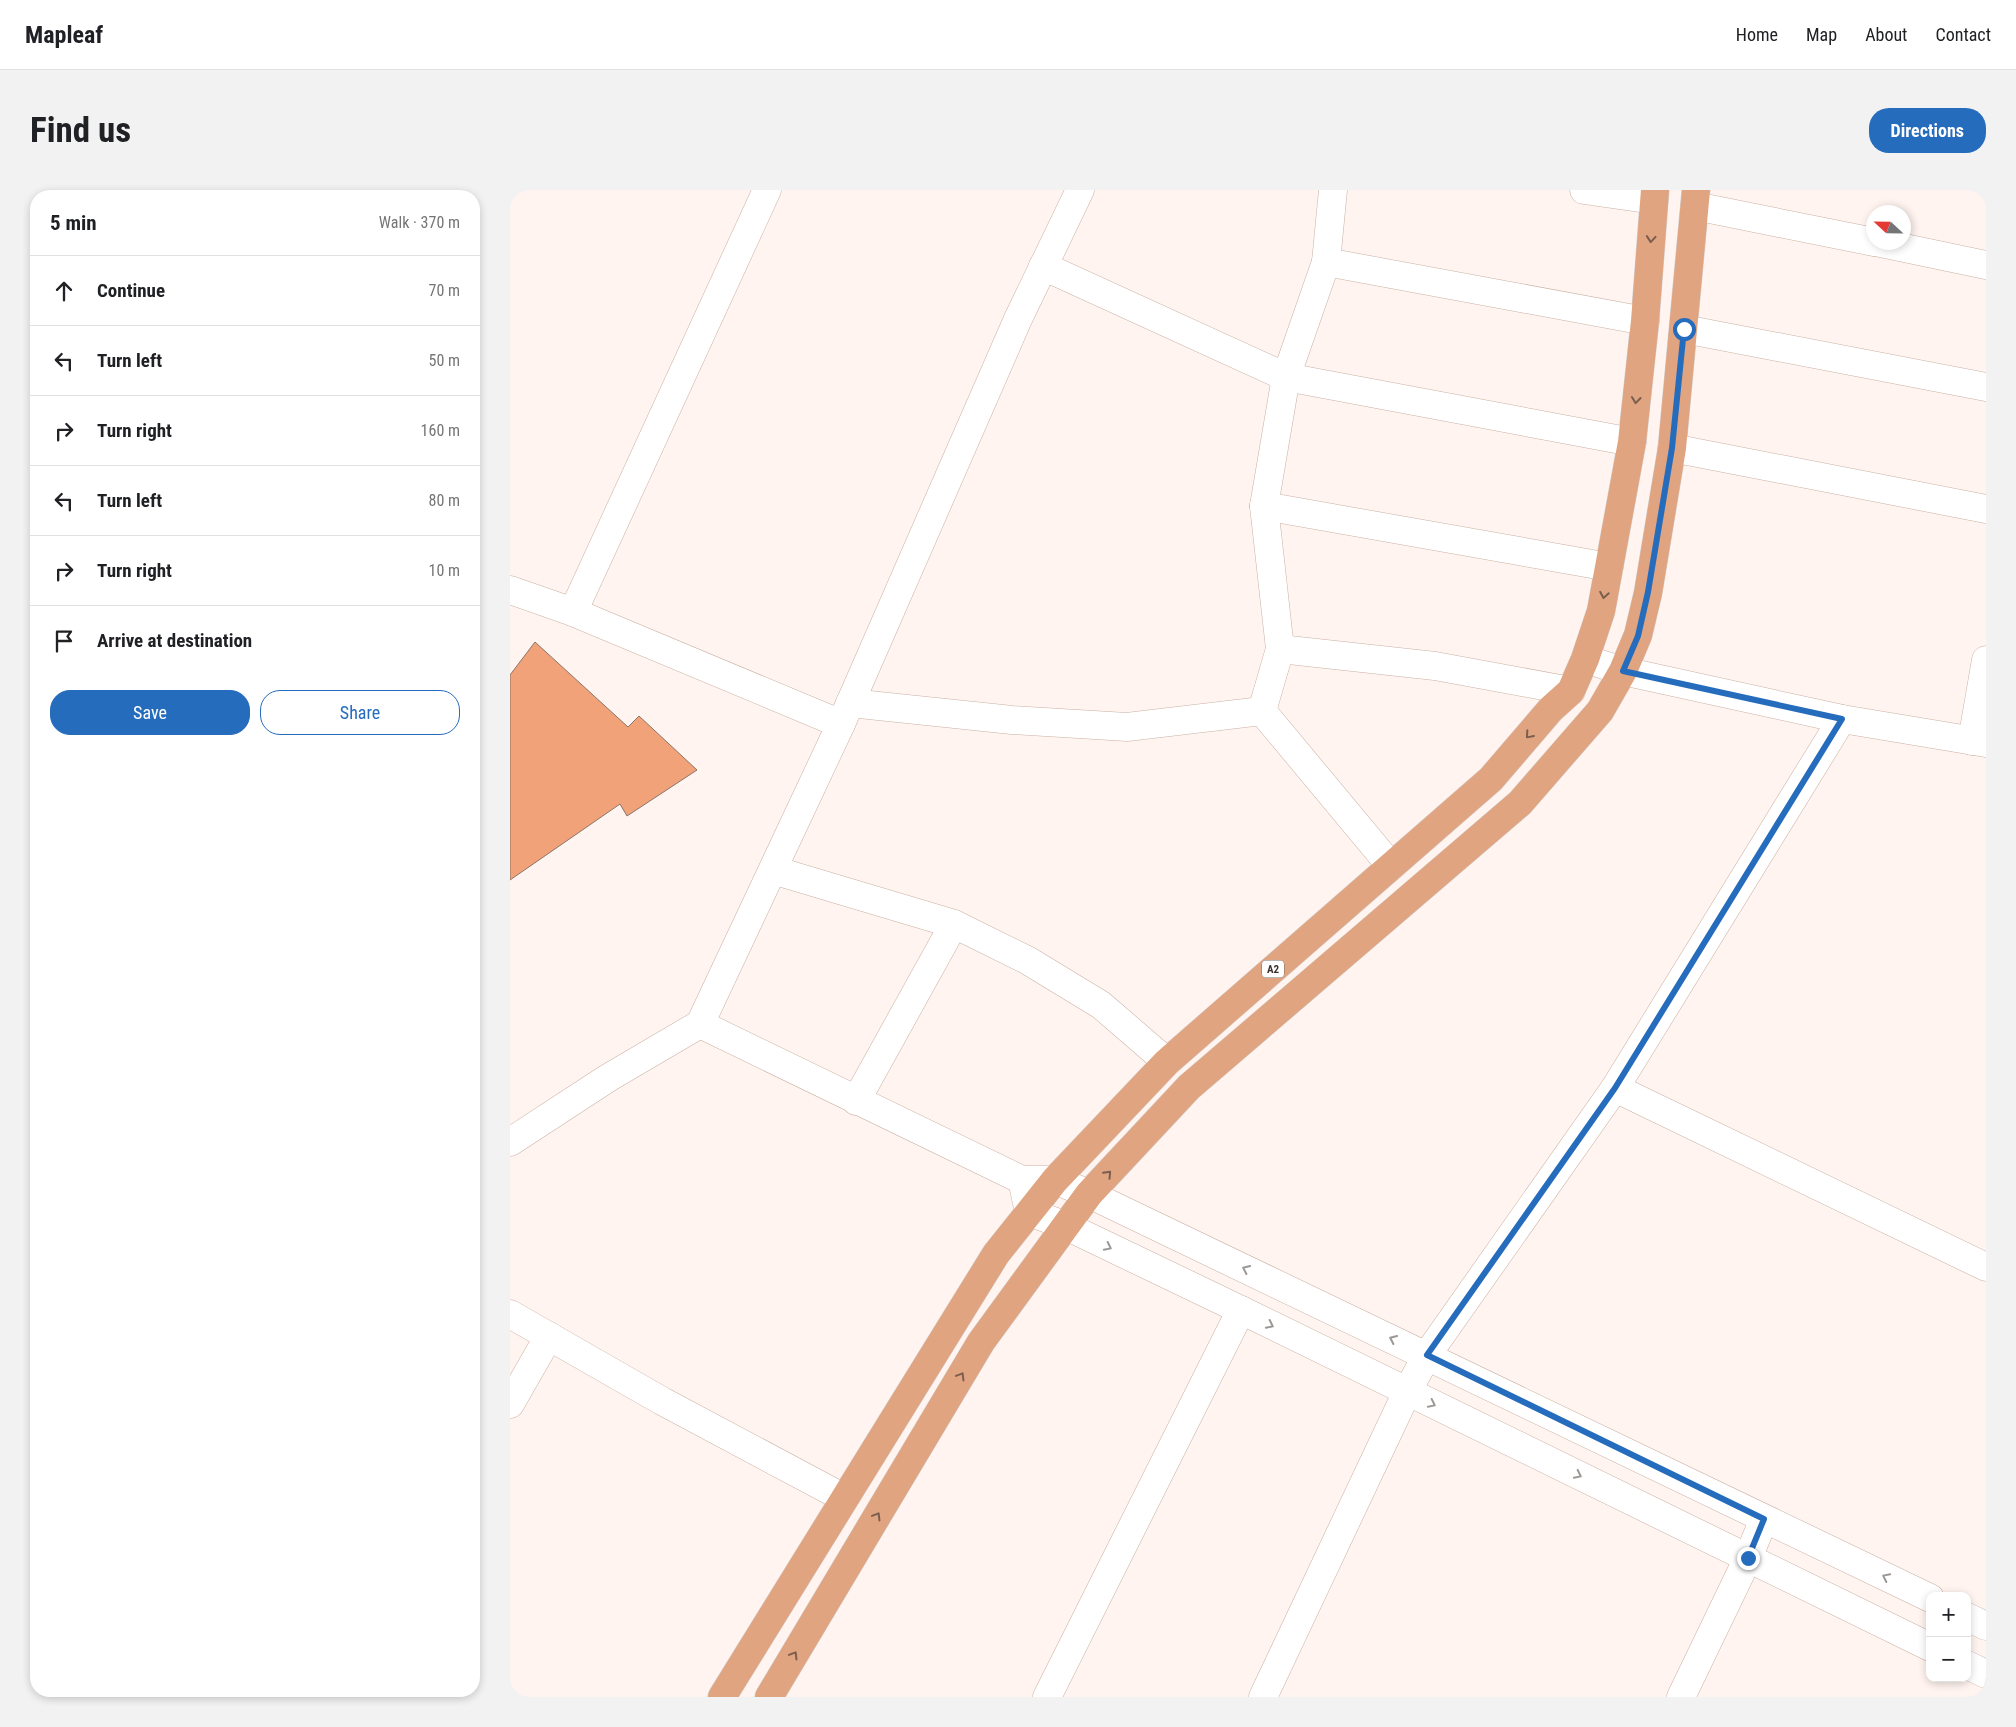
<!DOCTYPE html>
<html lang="en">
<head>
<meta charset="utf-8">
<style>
  :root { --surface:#fff; --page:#f2f2f2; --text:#202124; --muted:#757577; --line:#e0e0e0; --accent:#266cbd }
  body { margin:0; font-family:"Roboto Condensed",sans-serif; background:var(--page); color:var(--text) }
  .controls { position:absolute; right:15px; bottom:15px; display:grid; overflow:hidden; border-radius:10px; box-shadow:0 2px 8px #0003 }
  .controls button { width:45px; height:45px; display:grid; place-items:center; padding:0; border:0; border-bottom:1px solid var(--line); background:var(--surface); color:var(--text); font:25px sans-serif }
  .compass { position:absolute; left:1356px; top:15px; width:45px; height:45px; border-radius:50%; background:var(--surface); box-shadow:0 2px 8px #0003; rotate:292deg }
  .stop { position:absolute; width:15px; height:15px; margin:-11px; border:4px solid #266cbd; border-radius:50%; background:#fff }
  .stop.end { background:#266cbd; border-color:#fff; box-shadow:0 1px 5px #0008 }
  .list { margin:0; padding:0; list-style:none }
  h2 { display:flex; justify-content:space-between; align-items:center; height:65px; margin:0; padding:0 20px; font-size:21px }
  h2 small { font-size:16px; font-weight:400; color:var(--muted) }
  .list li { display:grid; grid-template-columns:32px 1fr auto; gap:15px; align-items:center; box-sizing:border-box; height:70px; padding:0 20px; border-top:1px solid var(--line) }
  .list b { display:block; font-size:19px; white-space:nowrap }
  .list em { font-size:16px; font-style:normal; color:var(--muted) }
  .actions { display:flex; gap:10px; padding:15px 20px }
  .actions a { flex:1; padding:11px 0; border:1px solid var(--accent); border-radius:20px; text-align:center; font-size:18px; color:var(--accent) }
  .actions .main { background:var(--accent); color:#fff }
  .icon { flex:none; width:28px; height:28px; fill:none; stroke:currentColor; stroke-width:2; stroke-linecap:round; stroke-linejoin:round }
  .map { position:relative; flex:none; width:1476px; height:1507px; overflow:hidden; border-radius:20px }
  header { display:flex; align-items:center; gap:30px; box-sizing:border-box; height:70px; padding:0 25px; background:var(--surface); border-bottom:1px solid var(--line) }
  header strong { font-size:24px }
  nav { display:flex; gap:28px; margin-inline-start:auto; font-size:18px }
  .intro { display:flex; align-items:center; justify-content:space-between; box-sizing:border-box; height:120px; padding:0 30px }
  h1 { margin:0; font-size:35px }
  .button { padding:12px 22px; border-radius:20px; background:var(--accent); color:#fff; font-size:18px; font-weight:700 }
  main { display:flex; gap:30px; padding:0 30px }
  aside { flex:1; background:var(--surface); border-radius:20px; box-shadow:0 2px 8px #0003 }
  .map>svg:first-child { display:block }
  .building { fill:#f1a279; stroke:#8b756a }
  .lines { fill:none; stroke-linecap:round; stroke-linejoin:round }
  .minor-casing { stroke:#cab1a5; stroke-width:29 }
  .major-casing { stroke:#d4d1d1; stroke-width:29 }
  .minor { stroke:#fff; stroke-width:28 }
  .major { stroke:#e0a481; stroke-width:28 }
  .oneway { stroke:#7c5e4e }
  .oneway2 { stroke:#9c9896 }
  .route { stroke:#266cbd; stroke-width:6 }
  .labels { text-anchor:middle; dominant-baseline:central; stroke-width:5; stroke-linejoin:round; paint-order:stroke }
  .shield { fill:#fff; stroke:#756e6b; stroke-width:1 }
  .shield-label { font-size:11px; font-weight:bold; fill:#3a302c }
</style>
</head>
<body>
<header>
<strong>Mapleaf</strong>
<nav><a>Home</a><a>Map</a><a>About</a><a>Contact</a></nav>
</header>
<div class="intro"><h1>Find us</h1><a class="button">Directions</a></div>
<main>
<aside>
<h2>5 min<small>Walk · 370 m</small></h2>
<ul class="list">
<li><svg class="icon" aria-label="ahead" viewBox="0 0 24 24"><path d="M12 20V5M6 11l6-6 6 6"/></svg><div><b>Continue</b></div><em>70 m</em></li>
<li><svg class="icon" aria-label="left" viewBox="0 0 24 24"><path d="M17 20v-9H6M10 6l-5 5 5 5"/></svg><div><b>Turn left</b></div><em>50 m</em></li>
<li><svg class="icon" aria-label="right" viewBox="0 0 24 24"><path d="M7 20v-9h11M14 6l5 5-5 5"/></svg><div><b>Turn right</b></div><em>160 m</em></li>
<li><svg class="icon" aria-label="left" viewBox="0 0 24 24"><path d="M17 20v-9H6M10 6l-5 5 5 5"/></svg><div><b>Turn left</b></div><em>80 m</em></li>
<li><svg class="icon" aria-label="right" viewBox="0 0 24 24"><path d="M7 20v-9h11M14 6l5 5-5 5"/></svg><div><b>Turn right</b></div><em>10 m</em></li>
<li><svg class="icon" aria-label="arrive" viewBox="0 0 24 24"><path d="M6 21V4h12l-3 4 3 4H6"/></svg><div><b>Arrive at destination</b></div></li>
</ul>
<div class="actions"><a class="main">Save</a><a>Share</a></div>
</aside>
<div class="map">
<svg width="1476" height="1507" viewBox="0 0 1476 1507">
  <rect width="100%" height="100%" fill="#fff4ef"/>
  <polygon class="building" points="25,452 118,537 129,526 187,580 117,626 110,614 0,690 0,485"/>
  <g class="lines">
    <defs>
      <g id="minor">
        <polyline points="1074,0 1144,10"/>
        <polyline points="1185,16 1364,52"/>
        <polyline points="1366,52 1476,75"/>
        <polyline points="816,72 1135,131"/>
        <polyline points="533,76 776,187 1122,252"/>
        <polyline points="1174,139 1476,197"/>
        <polyline points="1162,258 1476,319"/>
        <polyline points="754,316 1099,377"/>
        <polyline points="0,400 63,422 331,534"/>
        <polyline points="63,422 257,0"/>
        <polyline points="770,459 925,476 1061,501"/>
        <polyline points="1075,469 1113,481 1332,529 1476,553"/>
        <polyline points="340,513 502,530 617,537 752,521"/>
        <polyline points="752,521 770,459 754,316 776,187 816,72 823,0"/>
        <polyline points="752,521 881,676"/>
        <polyline points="1462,551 1476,470"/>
        <polyline points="263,680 444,734 517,770 591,815 657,872"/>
        <polyline points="190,834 512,990 545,990 579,1004 1420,1408"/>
        <polyline points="1105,898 1476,1077"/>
        <polyline points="346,911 444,734"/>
        <polyline points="0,952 98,888 190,834 331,534 508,129 570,0"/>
        <polyline points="514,999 519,1022 554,1035 731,1120 1420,1457"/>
        <polyline points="0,1124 152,1211 334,1308"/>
        <polyline points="0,1214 39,1146"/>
        <polyline points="1457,1427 1476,1436"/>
        <polyline points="1457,1475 1476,1484"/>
        <polyline points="537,1507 731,1120"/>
        <polyline points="753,1507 897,1202 917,1165 1105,898 1332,529"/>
        <polyline points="1171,1507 1238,1368 1254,1329"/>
      </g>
      <g id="major">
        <polyline points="212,1507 486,1064 545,990 657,872 981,589 1041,519 1061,501 1075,469 1091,421 1122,252 1135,131 1145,0"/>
        <polyline points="259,1507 471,1152 579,1004 679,897 1010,613 1090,521 1113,481 1128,445 1138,403 1162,258 1186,0"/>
      </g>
    </defs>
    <use href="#minor" class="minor-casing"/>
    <use href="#major" class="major-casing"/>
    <use href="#minor" class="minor"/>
    <use href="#major" class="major"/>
  </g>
  <defs><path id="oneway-chevron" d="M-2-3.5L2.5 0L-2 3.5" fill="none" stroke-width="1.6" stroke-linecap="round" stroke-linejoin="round" transform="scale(1.25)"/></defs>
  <g class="oneway">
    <use href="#oneway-chevron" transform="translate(1141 49) rotate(95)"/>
    <use href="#oneway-chevron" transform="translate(1126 210) rotate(96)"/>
    <use href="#oneway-chevron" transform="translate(1094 405) rotate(100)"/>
    <use href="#oneway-chevron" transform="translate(1019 545) rotate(131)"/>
    <use href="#oneway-chevron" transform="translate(598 984) rotate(-47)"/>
    <use href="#oneway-chevron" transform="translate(451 1186) rotate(-59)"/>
    <use href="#oneway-chevron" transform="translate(367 1326) rotate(-59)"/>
    <use href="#oneway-chevron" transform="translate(284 1465) rotate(-59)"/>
  </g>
  <g class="oneway2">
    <use href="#oneway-chevron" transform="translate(598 1057) rotate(26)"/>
    <use href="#oneway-chevron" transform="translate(736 1079) rotate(-155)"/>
    <use href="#oneway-chevron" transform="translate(760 1135) rotate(26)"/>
    <use href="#oneway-chevron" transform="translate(883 1149) rotate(-155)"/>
    <use href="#oneway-chevron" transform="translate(922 1214) rotate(26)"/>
    <use href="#oneway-chevron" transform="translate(1068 1285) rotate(26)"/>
    <use href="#oneway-chevron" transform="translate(1376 1387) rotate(-154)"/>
  </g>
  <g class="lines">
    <polyline class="route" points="1174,139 1162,258 1138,402 1128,446 1113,481 1332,529 1105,898 917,1165 1254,1329 1238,1368"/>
  </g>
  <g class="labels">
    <rect class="shield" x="752" y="770.5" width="22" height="17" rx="4"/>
    <g class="shield-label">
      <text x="763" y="779">A2</text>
    </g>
  </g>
</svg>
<div class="controls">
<button>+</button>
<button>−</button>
</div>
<svg class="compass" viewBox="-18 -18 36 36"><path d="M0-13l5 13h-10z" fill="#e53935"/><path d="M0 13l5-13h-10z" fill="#757577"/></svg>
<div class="stop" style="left:1174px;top:139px"></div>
<div class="stop end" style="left:1238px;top:1368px"></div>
</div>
</main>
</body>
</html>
